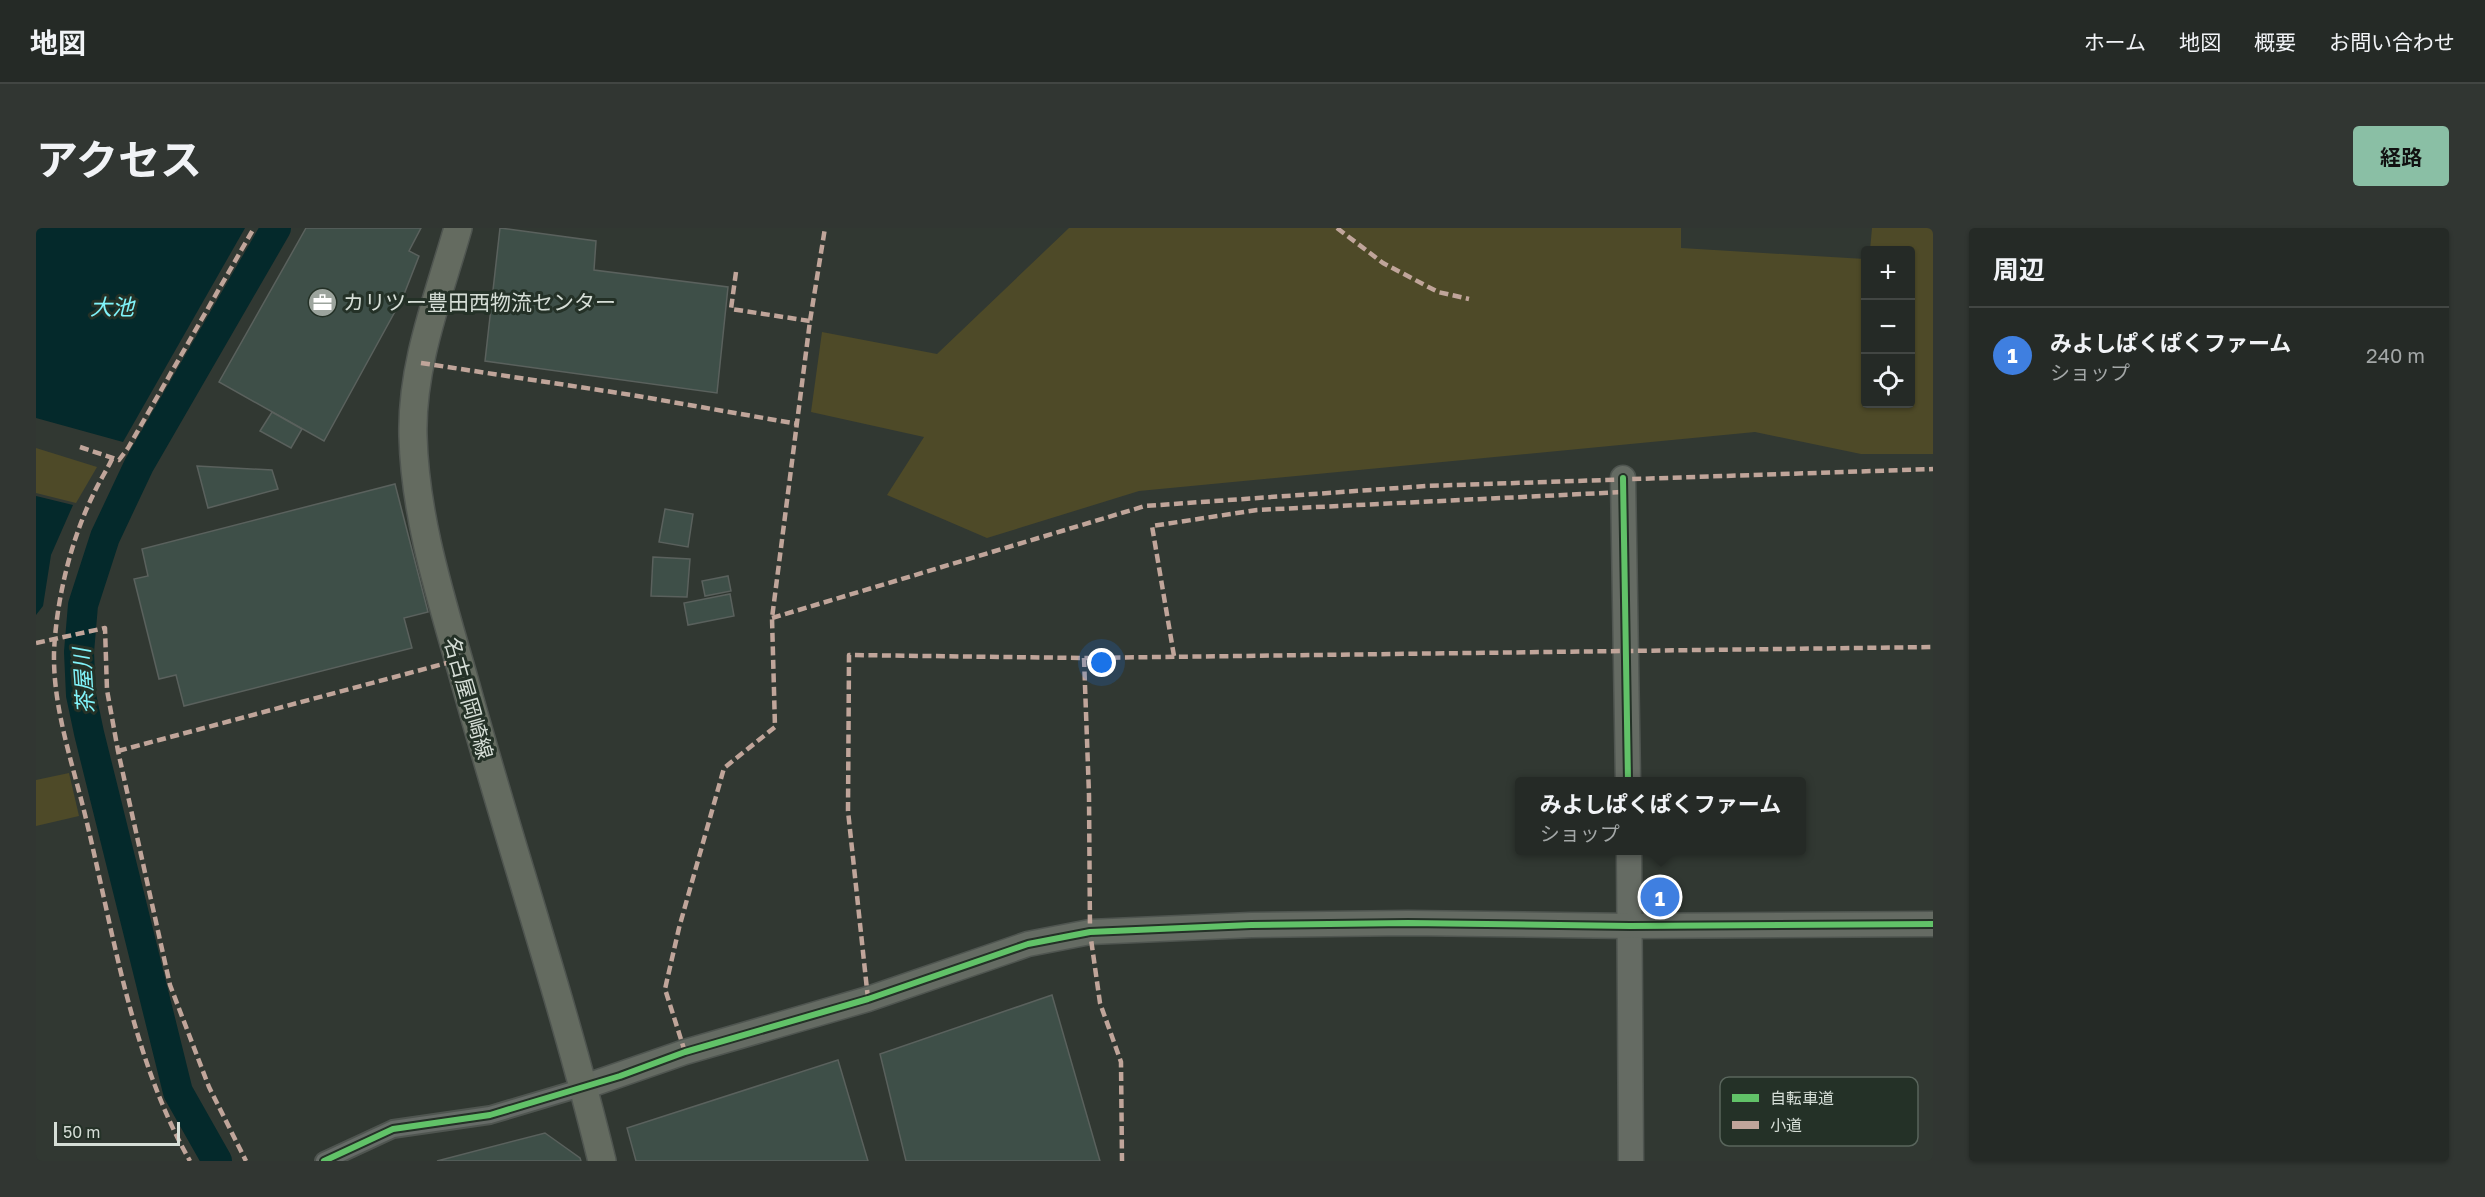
<!DOCTYPE html>
<html lang="ja">
<head>
<meta charset="utf-8">
<style>
  :root { --surface:#252a26; --page:#313632; --text:#f1f3f6; --muted:#a3a7a7; --line:#424643; --accent:#8abfa5 }
  body { margin:0; font-family:"Golos Text","Noto Sans JP",sans-serif; background:var(--page); color:var(--text) }
  .controls { position:absolute; right:18px; top:18px; display:grid; overflow:hidden; border-radius:6px; box-shadow:0 2px 4px #0004 }
  .controls button { width:54px; height:54px; display:grid; place-items:center; padding:0; border:0; border-bottom:2px solid var(--line); background:var(--surface); color:var(--text); font:30px sans-serif }
  .scale { position:absolute; left:18px; bottom:15px; width:126px; box-sizing:border-box; padding-left:6px; border:3px solid #d6ded7; border-top:0; font-size:16px; line-height:21px; white-space:nowrap; color:#d6ded7; -webkit-text-stroke:4px #243127; paint-order:stroke }
  .you { position:absolute; left:1066px; top:435px; width:21px; height:21px; margin:-15px; border:4px solid #fff; border-radius:50%; background:#1a73e8; box-shadow:0 0 0 9px #1a73e833 }
  .badge { display:grid; place-items:center; width:39px; height:39px; border-radius:50%; background:var(--accent); color:#fff; font-size:20px; font-weight:700 }
  .pin { position:absolute; translate:-50% -50%; border:3px solid #fff; box-shadow:0 2px 6px #0006 }
  .popup { position:absolute; left:1479px; top:549px; width:291px; height:78px; box-sizing:border-box; display:grid; place-content:center; border-radius:6px; background:var(--surface); filter:drop-shadow(0 2px 4px #0005); font-size:20px; white-space:nowrap; color:var(--muted) }
  .popup b { font-size:22px; color:var(--text) }
  .popup::after { content:''; position:absolute; left:50%; top:100%; margin-left:-12px; border:12px solid transparent; border-top-color:var(--surface) }
  .list { margin:0; padding:0; list-style:none }
  h2 { display:flex; justify-content:space-between; align-items:center; height:78px; margin:0; padding:0 24px; font-size:26px }
  h2 small { font-size:20px; font-weight:400; color:var(--muted) }
  .list li { display:grid; grid-template-columns:39px 1fr auto; gap:18px; align-items:center; box-sizing:border-box; height:96px; padding:0 24px; border-top:2px solid var(--line) }
  .list b { display:block; font-size:22px; white-space:nowrap }
  .list p { margin:0; font-size:20px; white-space:nowrap; color:var(--muted) }
  .list em { font-size:20px; font-style:normal; color:var(--muted) }
  .icon { flex:none; width:33px; height:33px; fill:none; stroke:currentColor; stroke-width:2; stroke-linecap:round; stroke-linejoin:round }
  .map { position:relative; flex:none; width:1897px; height:933px; overflow:hidden; border-radius:6px }
  header { display:flex; align-items:center; gap:36px; box-sizing:border-box; height:84px; padding:0 30px; background:var(--surface); border-bottom:2px solid var(--line) }
  header strong { font-size:28px }
  nav { display:flex; gap:33px; margin-inline-start:auto; font-size:21px }
  .intro { display:flex; align-items:center; justify-content:space-between; box-sizing:border-box; height:144px; padding:0 36px }
  h1 { margin:0; font-size:42px }
  .button { padding:15px 27px; border-radius:6px; background:var(--accent); color:#111; font-size:21px; font-weight:700 }
  main { display:flex; gap:36px; padding:0 36px }
  aside { flex:1; background:var(--surface); border-radius:6px; box-shadow:0 2px 4px #0004 }
  .map>svg:first-child { display:block }
  .green { fill:#4e4a28 }
  .water { fill:#04292b }
  .lines { fill:none; stroke-linecap:round; stroke-linejoin:round }
  .river { stroke:#04292b; stroke-width:30 }
  .building { fill:#3e4f48; stroke:#5a615d; stroke-width:1.5 }
  .street-casing { stroke:#4f5550; stroke-width:20 }
  .secondary-casing { stroke:#4f5550; stroke-width:27 }
  .primary-casing { stroke:#4f5550; stroke-width:30 }
  .street { stroke:#666b67; stroke-width:16 }
  .secondary { stroke:#656b63; stroke-width:24 }
  .primary { stroke:#646b60; stroke-width:27 }
  .quiet { stroke:#c0a59a; stroke-width:4.5; stroke-dasharray:9 4.5; stroke-linecap:butt }
  .cycleway-casing { stroke:#243127; stroke-width:10 }
  .cycleway { stroke:#61c268; stroke-width:6 }
  .labels { text-anchor:middle; dominant-baseline:central; stroke-width:6; stroke-linejoin:round; paint-order:stroke }
  .poi-label { font-size:21px; fill:#d6ded7; stroke:#243127; text-anchor:start }
  .street-label { font-size:21px; fill:#d6ded7; stroke:#243127 }
  .water-label { font-size:22px; font-style:italic; fill:#80f3f9; stroke:#243127 }
  .key { fill:#243127; stroke:#59655c; stroke-width:1.5 }
  .key-label { font-size:16px; fill:#d6ded7 }
</style>
</head>
<body>
<header>
<strong>地図</strong>
<nav><a>ホーム</a><a>地図</a><a>概要</a><a>お問い合わせ</a></nav>
</header>
<div class="intro"><h1>アクセス</h1><a class="button">経路</a></div>
<main>
<div class="map">
<svg width="1897" height="933" viewBox="0 0 1897 933">
  <rect width="100%" height="100%" fill="#313832"/>
  <g class="green">
    <polygon points="1033,0 1645,0 1645,20 1829,31 1830,176 1874,176 1874,22 1834,22 1836,0 1897,0 1897,226 1825,226 1719,204 1103,263 951,310 851,267 888,209 775,184 786,104 901,126"/>
    <polygon points="0,220 61,239 40,275 0,265"/>
    <polygon points="33,545 43,588 0,598 0,552"/>
  </g>
  <g class="water">
    <polygon points="0,0 209,0 87,214 0,190"/>
    <polygon points="0,268 37,277 15,327 7,378 0,387"/>
  </g>
  <g class="lines">
    <polyline class="river" points="181,933 142,864 53,505 45,467 43,424 47,377 69,309 103,237 240,0"/>
  </g>
  <g class="building">
    <polygon points="270,0 385,0 373,23 383,28 367,69 288,213 183,154"/>
    <polygon points="464,0 560,13 558,42 692,59 681,165 449,133"/>
    <polygon points="236,184 266,201 255,220 224,203"/>
    <polygon points="161,238 236,242 242,261 172,280"/>
    <polygon points="359,256 392,384 368,390 376,420 148,478 140,447 123,451 98,351 112,348 106,321"/>
    <polygon points="629,281 657,286 652,319 623,314"/>
    <polygon points="617,329 654,331 651,369 615,368"/>
    <polygon points="692,348 695,363 669,368 666,353"/>
    <polygon points="694,366 698,388 652,397 648,375"/>
    <polygon points="1016,767 1064,933 870,933 844,826"/>
    <polygon points="802,832 832,933 600,933 591,900"/>
    <polygon points="509,905 544,930 545,933 401,933"/>
  </g>
  <g class="lines">
    <defs>
      <polyline id="street" points="288,933 357,901 454,887 548,859"/>
      <g id="secondary">
        <polyline points="1587,250 1592,554"/>
        <polyline points="1593,622 1595,933"/>
        <polyline points="548,859 649,824 832,771 992,716 1054,704 1215,697 1372,695 1594,698 1897,696"/>
      </g>
      <path id="primary" d="M 422,0 C 403,67 375,137 377,208 C 379,293 407,376 430,458 C 474,617 527,773 566,933"/>
    </defs>
    <use href="#street" class="street-casing"/>
    <use href="#secondary" class="secondary-casing"/>
    <use href="#primary" class="primary-casing"/>
    <use href="#street" class="street"/>
    <use href="#secondary" class="secondary"/>
    <use href="#primary" class="primary"/>
    <g class="quiet">
      <polyline points="1301,0 1347,35 1402,64 1433,71"/>
      <polyline points="700,44 695,81 774,93"/>
      <polyline points="385,135 596,167 762,196"/>
      <polyline points="44,219 83,232 92,220 218,0"/>
      <path d="M 76,231 C 71,242 64,252 59,263 C 35,310 20,373 18,425 C 17,483 38,539 51,595 C 78,708 96,831 154,933"/>
      <polyline points="736,390 1109,278 1390,258 1897,241"/>
      <polyline points="0,415 69,400 71,462 82,523 134,757 173,859 210,933"/>
      <polyline points="1138,428 1116,298 1221,282 1587,264"/>
      <polyline points="1048,430 1053,567 1054,704 1064,775 1085,834 1086,933"/>
      <polyline points="82,523 422,432"/>
      <polyline points="832,771 812,583 813,427 1048,430 1897,419"/>
      <polyline points="649,824 629,761 643,700 688,540 739,499 736,390 774,93 789,0"/>
    </g>
    <defs>
      <g id="cycleway">
        <polyline points="1587,250 1592,554"/>
        <polyline points="288,933 357,901 454,887 584,848 649,824 832,771 992,716 1054,704 1215,697 1372,695 1594,698 1897,696"/>
      </g>
    </defs>
    <use href="#cycleway" class="cycleway-casing"/>
    <use href="#cycleway" class="cycleway"/>
  </g>
  <defs>
    <symbol id="office-disc" viewBox="-11 -11 22 22"><circle r="9.5" fill="#9ca49d" stroke="#243127"/><path d="M-6-3h4V-5.5h4V-3h4V5H-6ZM-1-4.5V-3h2v-1.5ZM-6 0V1H6V0Z" fill="#fff"/></symbol>
  </defs>
  <g fill-rule="evenodd">
    <use href="#office-disc" x="270" y="58" width="33" height="33"/>
  </g>
  <g class="labels">
    <g class="poi-label">
      <text x="307" y="74">カリツー豊田西物流センター</text>
    </g>
    <g class="street-label">
      <text transform="translate(433 470) rotate(74)">名古屋岡崎線</text>
    </g>
    <g class="water-label">
      <text x="76" y="78">大池</text>
      <text transform="translate(47 453) rotate(-94)">茶屋川</text>
    </g>
  </g>
  <rect x="1684" y="849" width="198" height="69" rx="9" class="key"/>
  <rect x="1696" y="866" width="27" height="8" fill="#61c268"/>
  <rect x="1696" y="893" width="27" height="8" fill="#c0a59a"/>
  <g class="key-label">
    <text x="1734" y="876">自転車道</text>
    <text x="1734" y="903">小道</text>
  </g>
</svg>
<div class="controls">
<button>+</button>
<button>−</button>
<button><svg class="icon" aria-label="locate" viewBox="0 0 24 24"><circle cx="12" cy="12" r="6"/><path d="M12 2v4M12 18v4M2 12h4M18 12h4"/></svg></button>
</div>
<div class="scale">50 m</div>
<div class="you"></div>
<div class="pin badge" style="left:1624px;top:669px;background:#3f7fe0">1</div>
<div class="popup"><b>みよしぱくぱくファーム</b>ショップ</div>
</div>
<aside>
<h2>周辺<small></small></h2>
<ul class="list">
<li><span class="badge" style="background:#3f7fe0">1</span><div><b>みよしぱくぱくファーム</b><p>ショップ</p></div><em>240 m</em></li>
</ul>
</aside>
</main>
</body>
</html>
